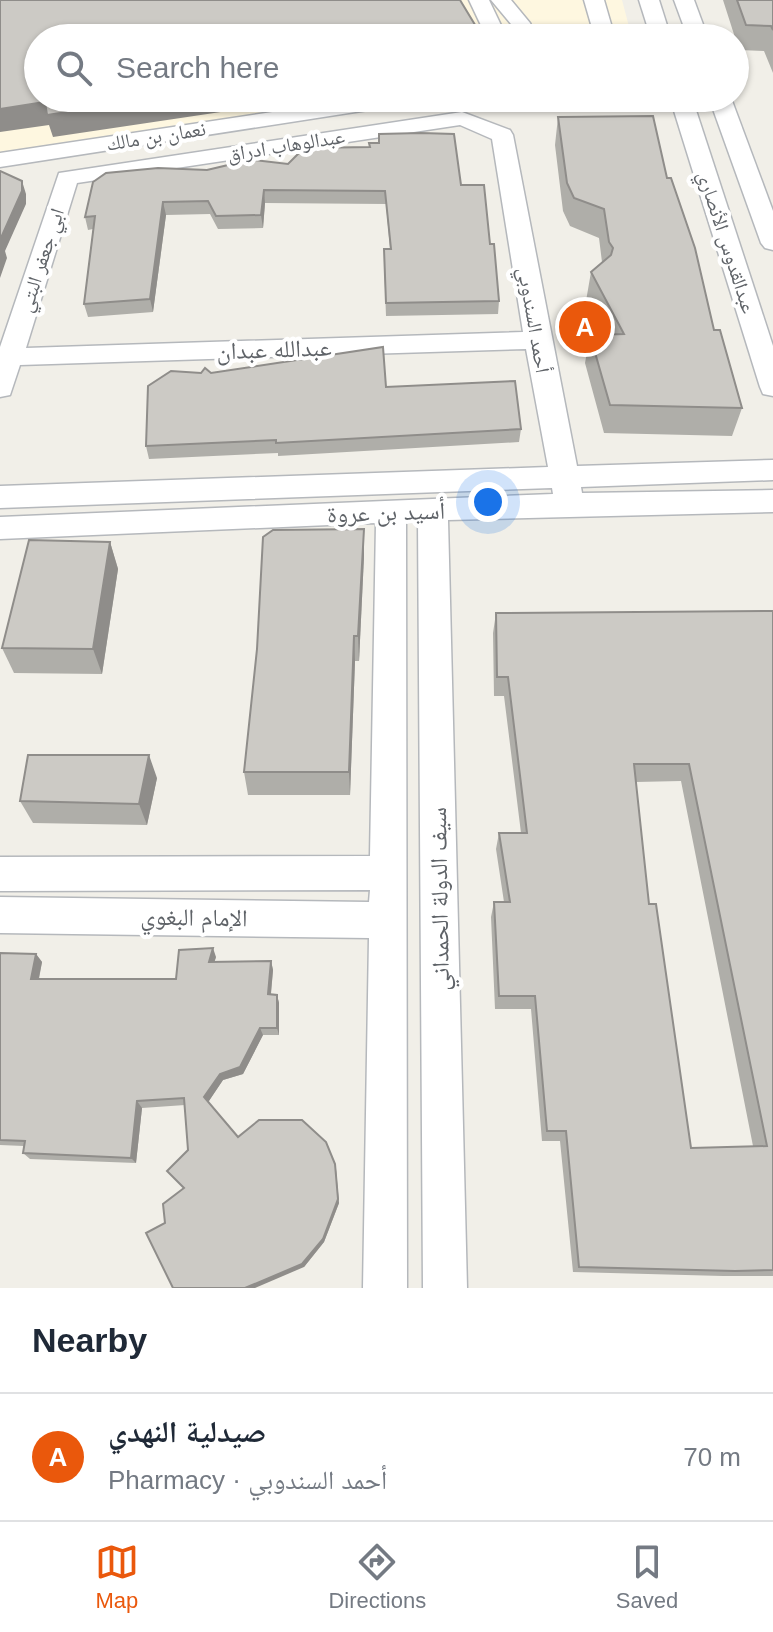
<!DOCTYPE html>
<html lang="en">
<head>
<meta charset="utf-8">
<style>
  :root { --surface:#fff; --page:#f6f6f7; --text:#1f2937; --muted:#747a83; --line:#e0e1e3; --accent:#ea580c }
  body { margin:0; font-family:Arial,"Noto Naskh Arabic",sans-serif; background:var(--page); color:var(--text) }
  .you { position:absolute; left:488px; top:502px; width:28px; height:28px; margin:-20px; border:6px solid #fff; border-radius:50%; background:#1a73e8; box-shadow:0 0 0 12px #1a73e833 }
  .badge { display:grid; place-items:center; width:52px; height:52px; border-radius:50%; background:var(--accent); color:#fff; font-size:26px; font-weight:700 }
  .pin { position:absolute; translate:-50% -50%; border:4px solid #fff; box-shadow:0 2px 8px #0006 }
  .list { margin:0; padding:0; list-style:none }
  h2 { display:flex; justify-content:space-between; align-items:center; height:104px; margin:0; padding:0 32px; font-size:34px }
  h2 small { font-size:26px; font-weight:400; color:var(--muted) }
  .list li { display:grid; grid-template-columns:52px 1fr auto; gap:24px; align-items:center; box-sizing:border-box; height:128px; padding:0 32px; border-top:2px solid var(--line) }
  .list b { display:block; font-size:30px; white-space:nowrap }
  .list p { margin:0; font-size:26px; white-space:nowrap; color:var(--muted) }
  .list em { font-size:26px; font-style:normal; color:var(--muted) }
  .icon { flex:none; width:44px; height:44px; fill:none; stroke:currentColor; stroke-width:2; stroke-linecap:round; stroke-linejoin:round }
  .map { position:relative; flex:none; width:773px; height:1288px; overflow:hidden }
  .search { position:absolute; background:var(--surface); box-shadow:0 2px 6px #0004; left:24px; right:24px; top:24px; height:88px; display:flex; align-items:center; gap:20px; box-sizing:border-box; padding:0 28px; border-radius:44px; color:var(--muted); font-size:30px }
  .sheet { height:232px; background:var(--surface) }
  nav { display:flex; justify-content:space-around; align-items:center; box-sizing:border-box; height:112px; border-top:2px solid var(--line); background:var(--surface); font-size:22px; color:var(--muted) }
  nav a { display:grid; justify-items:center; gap:4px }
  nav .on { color:var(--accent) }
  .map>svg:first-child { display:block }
  .commercial { fill:#fef7e0 }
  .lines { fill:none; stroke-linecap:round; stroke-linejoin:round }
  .minor-casing { stroke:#b5b8bc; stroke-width:3 }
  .minor { fill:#fff; fill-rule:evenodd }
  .wall { fill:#afaea9; fill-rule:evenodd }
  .shaded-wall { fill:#8f8d8a }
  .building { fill:#cccac5; stroke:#8f8d8a; stroke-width:2; fill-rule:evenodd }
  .labels { text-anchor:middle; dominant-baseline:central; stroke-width:8; stroke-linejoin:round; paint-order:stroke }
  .far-street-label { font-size:20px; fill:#5f6368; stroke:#fff }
  .street-label { font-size:24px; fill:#5f6368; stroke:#fff }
</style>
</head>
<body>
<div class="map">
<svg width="773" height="1288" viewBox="0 0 773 1288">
  <rect width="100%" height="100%" fill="#f1efe8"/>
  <polygon class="commercial" points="0,0 622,0 632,38 38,38 38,98 423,98 0,164"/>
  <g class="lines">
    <defs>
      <g id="minor">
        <polygon points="469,0 489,0 507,38 487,38"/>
        <polygon points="491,0 511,0 530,23 537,38 517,38 511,24"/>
        <polygon points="584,0 604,0 615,38 595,38"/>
        <polygon points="639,0 659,0 671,38 651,38"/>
        <polygon points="674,0 694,0 708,38 688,38"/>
        <polygon points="365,98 418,98 407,104 0,167 0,153"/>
        <polygon points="670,98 692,98 773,346 773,396 763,394 760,387"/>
        <polygon points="709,98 731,98 773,211 773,250 765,248 761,243"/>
        <path d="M 462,112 L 510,130 L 513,135 L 577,466 L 773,460 L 773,480 L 581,487 L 582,493 L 773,490 L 773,512 L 448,520 L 467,1288 L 423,1288 L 418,521 L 406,522 L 407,1288 L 363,1288 L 369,938 L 0,933 L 0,897 L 369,902 L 370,890 L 0,891 L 0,857 L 370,856 L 376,523 L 0,539 L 0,517 L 553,494 L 552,488 L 0,508 L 0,486 L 548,467 L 526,349 L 20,365 L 10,395 L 0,397 L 0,347 L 59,173 ZM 460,125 L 492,139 L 523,332 L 26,348 L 77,183 Z"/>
      </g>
    </defs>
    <use href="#minor" class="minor-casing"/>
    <use href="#minor" class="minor"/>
  </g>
  <g class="wall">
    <polygon points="723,0 773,0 773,73 764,51 739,50"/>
    <polygon points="558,117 667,178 714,330 742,408 732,436 604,433 585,363 590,335 604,335 586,301 591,272 602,262 599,238 570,226 563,211 555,145"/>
    <polygon points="93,182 461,185 490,244 499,301 498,314 386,316 384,262 390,249 386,204 265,203 263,228 218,229 210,214 166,215 153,312 88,317 84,304 93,229 88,230 85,217"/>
    <polygon points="211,373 386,387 521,429 519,442 278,456 278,453 149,459 146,446"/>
    <polygon points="110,542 118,569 102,674 14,673 2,648"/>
    <polygon points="364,556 359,661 355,661 350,795 248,795 244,772"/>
    <path d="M 773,611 L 773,1276 L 723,1276 L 573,1272 L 560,1141 L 542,1141 L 531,1009 L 495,1009 L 491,917 L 494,902 L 504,902 L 496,849 L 499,833 L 521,833 L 504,696 L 494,696 L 493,633 L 496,613 ZM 681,781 L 753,1146 L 691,1148 L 649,904 L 636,782 Z"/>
    <polygon points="157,778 147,825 33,823 20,801"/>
    <polygon points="0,953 36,954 42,962 39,979 176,979 216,957 214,962 271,961 273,970 271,994 277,995 279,1003 279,1035 263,1035 243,1074 223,1080 208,1102 238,1137 339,1203 324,1242 304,1267 165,1223 184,1188 188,1150 185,1105 142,1108 136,1163 30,1159 23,1153 24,1146 0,1145"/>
  </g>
  <g class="shaded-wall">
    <polygon points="161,98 315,98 53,137 49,125 0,132 0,109 45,102"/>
    <polygon points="22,181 26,194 26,204 5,251 7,258 0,278 0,240"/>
    <polygon points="264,190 265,203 263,228 261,215"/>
    <polygon points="163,202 166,215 153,312 150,299"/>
    <polygon points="364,529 364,556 359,661 358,636"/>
    <polygon points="110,542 118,569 102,674 93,649"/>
    <polygon points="354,636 355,661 350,795 349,772"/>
    <polygon points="149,755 157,778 147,825 139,804"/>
    <polygon points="213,948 216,957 212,970 209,962"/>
    <polygon points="36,954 42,962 37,987 31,979"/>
    <polygon points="271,961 273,970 270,1002 268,994"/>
    <polygon points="277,995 279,1003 279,1035 277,1028"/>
    <polygon points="260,1028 263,1035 243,1074 223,1080 207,1104 204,1097 220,1074"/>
    <polygon points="137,1101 142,1108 136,1163 131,1158"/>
    <polygon points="336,1169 339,1203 324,1242 304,1267 255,1288 245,1288"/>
  </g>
  <g class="building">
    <polygon points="0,0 460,0 483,38 38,38 38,98 161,98 47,115 45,102 0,109"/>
    <polygon points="737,0 773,0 773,30 771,26 746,25"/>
    <polygon points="653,116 667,178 671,178 695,248 714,330 720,330 742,408 610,405 590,335 624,334 591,272 611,255 613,248 609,242 604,209 574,198 567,183 558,117"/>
    <polygon points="421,133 454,134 461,185 484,185 490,244 494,244 499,301 386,303 384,249 391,249 385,191 264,190 261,215 216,216 208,201 163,202 150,299 84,304 95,216 85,217 93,182 106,173 158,168 207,170 228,165 238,158 288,164 304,148 370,147 369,143 379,143 379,134"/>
    <polygon points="0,171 22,181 22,191 0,240"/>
    <polygon points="383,347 386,387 515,381 521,429 276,443 276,440 146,446 148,386 171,371 201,373 205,368 211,373"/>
    <polygon points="364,529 358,636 354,636 349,772 244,772 257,649 263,537 273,530"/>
    <polygon points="29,540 110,542 93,649 2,648"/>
    <path d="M 773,611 L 773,1270 L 735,1271 L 579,1267 L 566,1131 L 547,1131 L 535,996 L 499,996 L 494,902 L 510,902 L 499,833 L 527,833 L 508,677 L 497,677 L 496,613 ZM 634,764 L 689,764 L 767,1146 L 691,1148 L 656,904 L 649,904 Z"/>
    <polygon points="28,755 149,755 139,804 20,801"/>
    <polygon points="213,948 209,962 271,961 268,994 277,995 277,1028 260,1028 240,1067 220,1074 204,1097 238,1137 259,1120 302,1120 326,1142 335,1164 338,1199 323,1239 302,1264 245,1288 173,1288 146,1233 165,1223 163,1204 184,1188 167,1171 188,1150 184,1098 137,1101 131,1158 23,1153 25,1141 0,1140 0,953 36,954 31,979 176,979 179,950"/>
  </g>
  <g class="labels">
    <g class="far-street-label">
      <text transform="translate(156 136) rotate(-9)">نعمان بن مالك</text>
      <text transform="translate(286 145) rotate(-9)">عبدالوهاب ادراق</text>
      <text transform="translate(727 242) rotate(72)">عبدالقدوس الأنصاري</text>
      <text transform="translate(41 260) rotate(-72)">ابي جعفر البتي</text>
      <text transform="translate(534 320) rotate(80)">أحمد السندوبي</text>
    </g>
    <g class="street-label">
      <text transform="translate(274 349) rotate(-2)">عبدالله عبدان</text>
      <text transform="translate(386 512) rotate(-2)">أسيد بن عروة</text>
      <text transform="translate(439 899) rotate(-91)">سيف الدولة الحمداني</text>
      <text transform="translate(194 917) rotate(1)">الإمام البغوي</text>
    </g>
  </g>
</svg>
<div class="you"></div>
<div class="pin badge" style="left:585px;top:327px">A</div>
<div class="search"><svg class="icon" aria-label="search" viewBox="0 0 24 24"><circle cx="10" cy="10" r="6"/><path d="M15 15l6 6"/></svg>Search here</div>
</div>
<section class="sheet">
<h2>Nearby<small></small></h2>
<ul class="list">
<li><span class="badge">A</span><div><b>صيدلية النهدي</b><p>Pharmacy · أحمد السندوبي</p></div><em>70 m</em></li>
</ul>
</section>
<nav>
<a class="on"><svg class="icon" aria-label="map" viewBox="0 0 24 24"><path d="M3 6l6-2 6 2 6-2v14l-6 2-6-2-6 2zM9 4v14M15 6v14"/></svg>Map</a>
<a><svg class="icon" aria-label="directions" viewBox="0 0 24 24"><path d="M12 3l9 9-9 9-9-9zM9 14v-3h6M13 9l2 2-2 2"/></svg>Directions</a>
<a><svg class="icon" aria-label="saved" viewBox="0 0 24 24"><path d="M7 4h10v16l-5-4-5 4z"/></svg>Saved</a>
</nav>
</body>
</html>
